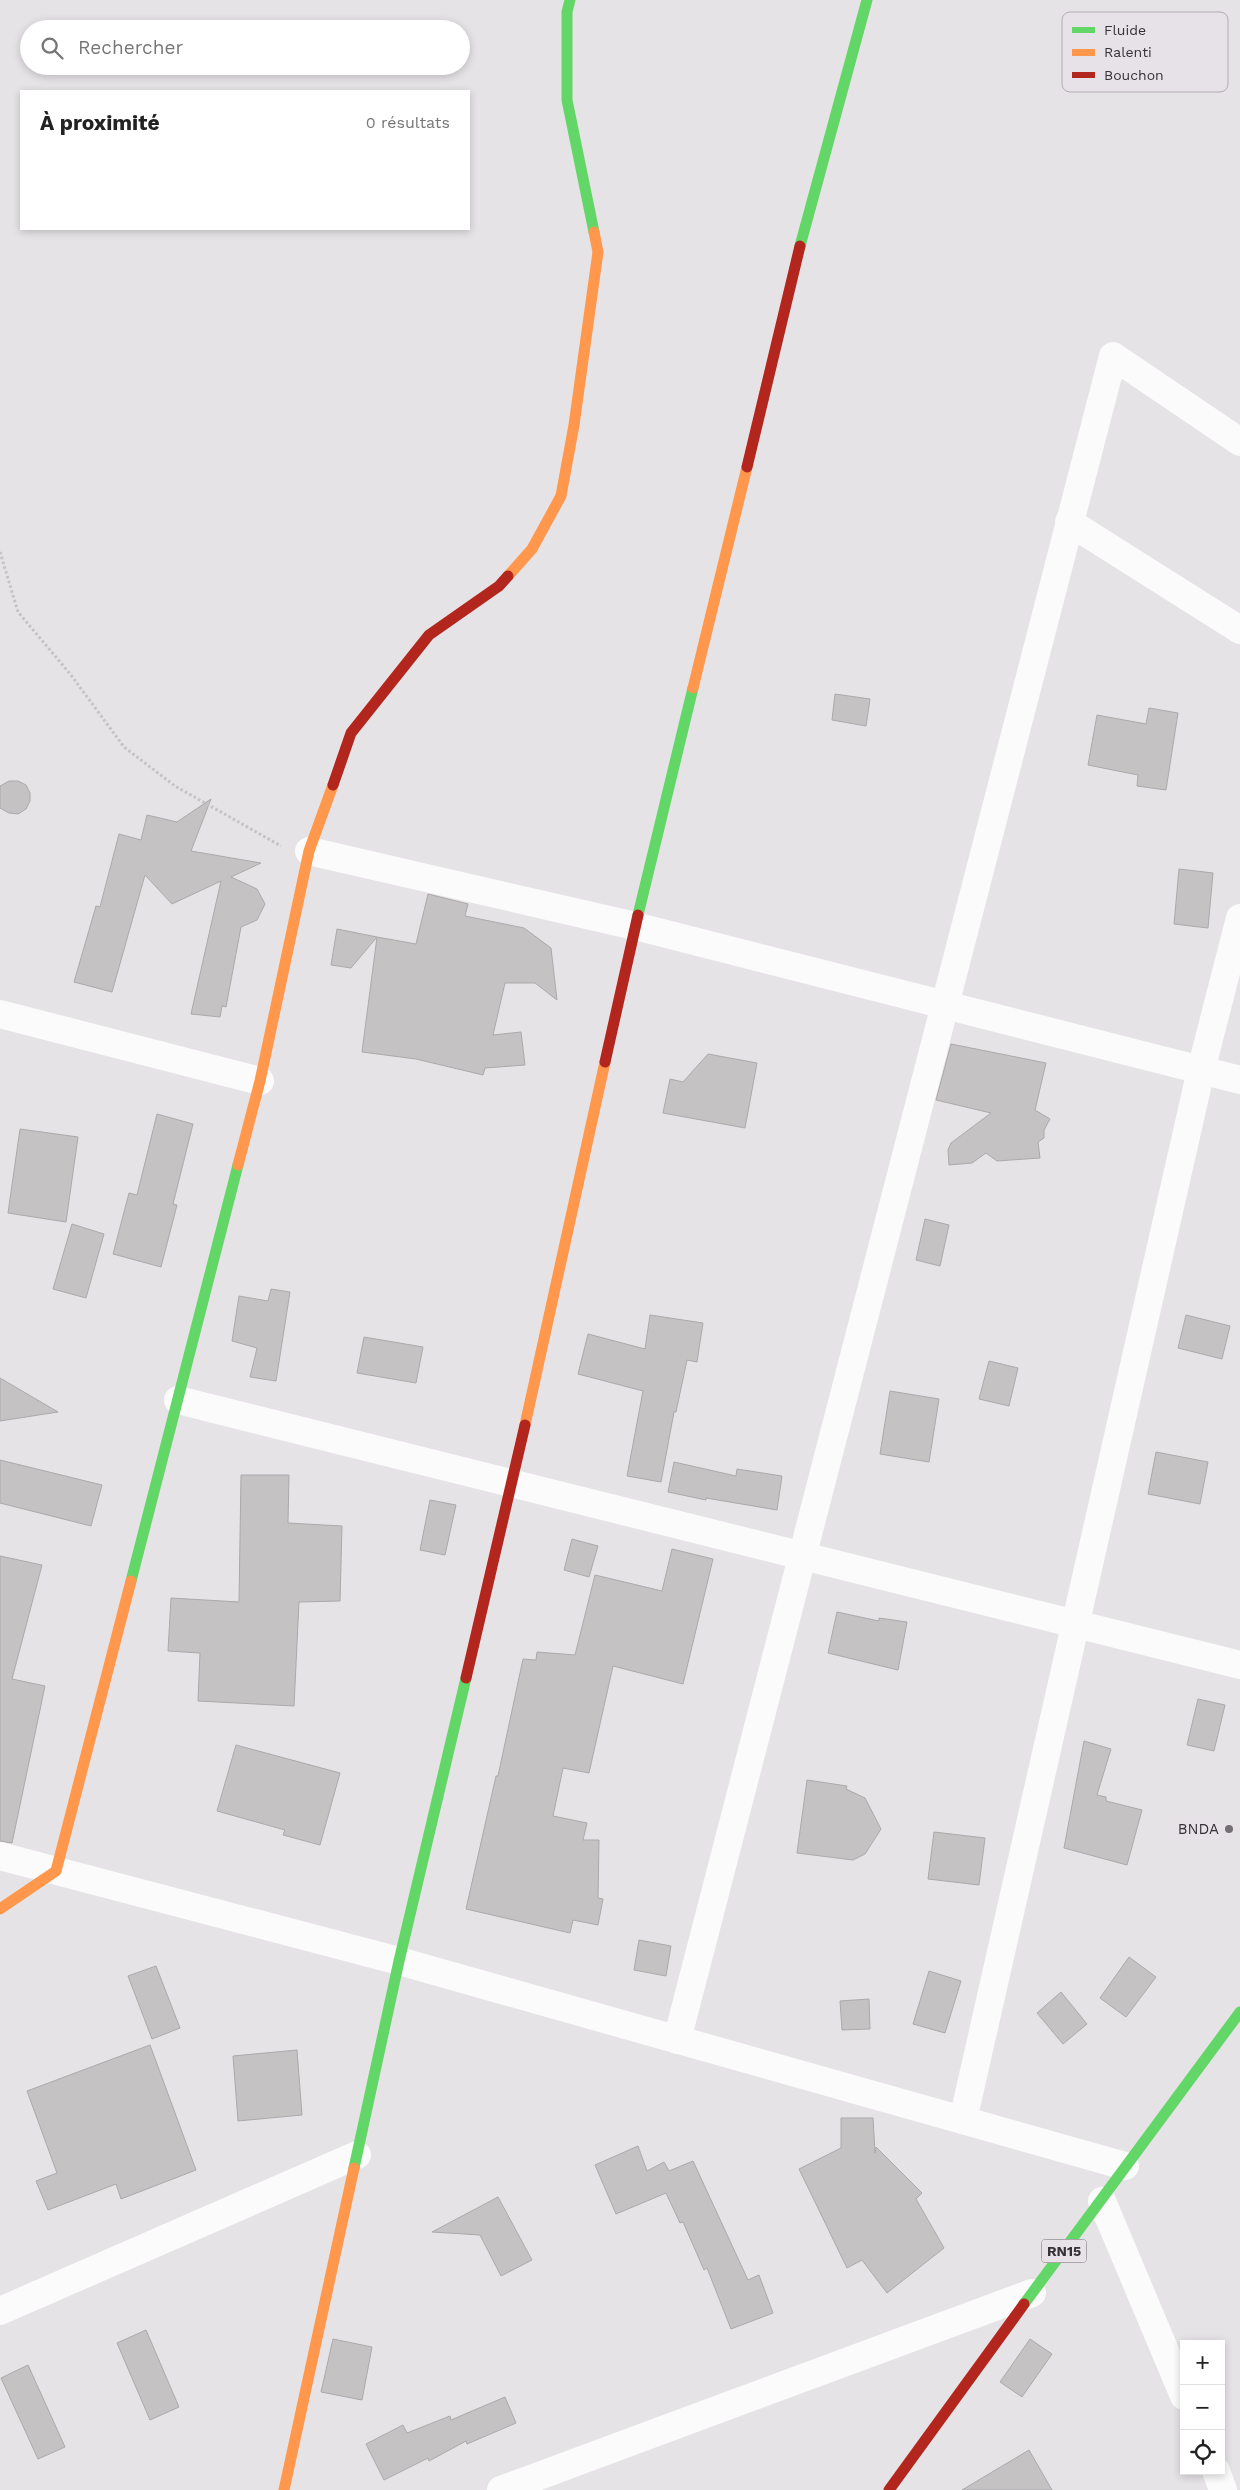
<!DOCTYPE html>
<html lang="fr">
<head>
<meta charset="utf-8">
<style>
  :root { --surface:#fff; --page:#f6f6f6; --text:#222; --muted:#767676; --line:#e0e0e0 }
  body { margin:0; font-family:"Work Sans",sans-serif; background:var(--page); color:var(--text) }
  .controls { position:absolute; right:15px; bottom:15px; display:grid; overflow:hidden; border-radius:0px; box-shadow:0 2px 8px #0003 }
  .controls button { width:45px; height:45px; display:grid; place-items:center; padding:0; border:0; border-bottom:1px solid var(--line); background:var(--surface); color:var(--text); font:25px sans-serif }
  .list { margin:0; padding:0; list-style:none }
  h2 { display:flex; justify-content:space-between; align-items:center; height:65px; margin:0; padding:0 20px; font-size:21px }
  h2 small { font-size:16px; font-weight:400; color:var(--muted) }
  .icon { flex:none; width:28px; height:28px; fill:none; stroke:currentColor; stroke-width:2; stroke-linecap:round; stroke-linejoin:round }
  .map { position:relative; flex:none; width:1240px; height:2490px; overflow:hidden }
  .search { position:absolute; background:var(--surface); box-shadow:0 2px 8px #0003; left:20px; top:20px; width:450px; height:55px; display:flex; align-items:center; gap:12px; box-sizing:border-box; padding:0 18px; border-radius:28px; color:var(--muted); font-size:19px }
  .panel { position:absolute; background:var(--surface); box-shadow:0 2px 8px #0003; left:20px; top:90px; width:450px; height:140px; border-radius:0px }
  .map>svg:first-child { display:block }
  .building { fill:#c4c2c3; stroke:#aba9aa }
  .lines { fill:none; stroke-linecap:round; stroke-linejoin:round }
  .path { stroke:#c4c2c4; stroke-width:3; stroke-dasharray:2.5 2.5; stroke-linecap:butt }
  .street { stroke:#fbfbfb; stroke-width:28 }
  .fast { stroke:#63d668; stroke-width:11 }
  .slow { stroke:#ff974d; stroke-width:11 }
  .jam { stroke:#b3261e; stroke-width:11 }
  .poi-dot { fill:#727072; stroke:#e7e2e7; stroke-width:2 }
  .labels { text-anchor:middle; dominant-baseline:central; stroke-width:4.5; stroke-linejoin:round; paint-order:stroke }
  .shield { fill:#e7e2e7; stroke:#6a676a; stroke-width:1 }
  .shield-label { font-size:14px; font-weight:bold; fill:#343234 }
  .poi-label { font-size:15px; fill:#343234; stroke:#e7e2e7; text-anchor:end }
  .key { fill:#e7e2e7; stroke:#b1adb1; stroke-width:1 }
  .key-label { font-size:14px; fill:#343234 }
</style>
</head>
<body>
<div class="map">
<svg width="1240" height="2490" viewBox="0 0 1240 2490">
  <rect width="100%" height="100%" fill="#e6e3e6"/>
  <g class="building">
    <polygon points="835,694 870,699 866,726 832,720"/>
    <polygon points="1149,708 1178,713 1166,790 1137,786 1138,775 1088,765 1097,715 1146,724"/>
    <polygon points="9,781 18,781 26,785 30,793 30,801 26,809 18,814 9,813 0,808 0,786"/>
    <polygon points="211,799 191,851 261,863 231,877 257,889 265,904 257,920 241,927 226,1007 222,1006 220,1017 191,1014 221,881 172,904 145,875 112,992 74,982 96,906 100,907 119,834 141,840 147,815 177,822"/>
    <polygon points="1179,869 1213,873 1208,928 1174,924"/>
    <polygon points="428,894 468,904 465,916 524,928 551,948 557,1000 535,983 505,983 493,1035 521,1032 525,1065 485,1068 483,1075 416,1059 362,1052 377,937 416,944"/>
    <polygon points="337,929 377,937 351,968 331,965"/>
    <polygon points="951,1044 1046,1063 1035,1110 1050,1119 1044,1130 1044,1138 1038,1142 1040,1158 997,1161 986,1153 972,1163 949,1165 948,1150 951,1143 991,1113 936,1100"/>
    <polygon points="708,1054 757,1063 745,1128 663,1113 670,1079 683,1082"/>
    <polygon points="157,1114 193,1124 173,1204 177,1205 161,1267 113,1254 129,1193 137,1195"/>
    <polygon points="20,1129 78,1137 66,1222 8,1213"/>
    <polygon points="925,1219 949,1225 940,1266 916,1260"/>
    <polygon points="72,1224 104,1234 86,1298 53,1289"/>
    <polygon points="271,1289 290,1292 276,1381 250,1377 257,1348 232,1341 239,1296 268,1301"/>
    <polygon points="650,1315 703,1323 697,1362 687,1360 676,1412 674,1412 661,1482 627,1476 643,1391 578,1374 588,1334 645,1349"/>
    <polygon points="1186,1315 1230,1326 1222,1359 1178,1348"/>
    <polygon points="364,1337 423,1347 416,1383 357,1373"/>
    <polygon points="989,1361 1018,1368 1009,1406 979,1399"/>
    <polygon points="0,1378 58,1412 0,1421"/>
    <polygon points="890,1391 939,1399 929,1462 880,1454"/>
    <polygon points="1156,1452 1208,1462 1200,1504 1148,1494"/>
    <polygon points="0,1460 102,1485 91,1526 0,1503"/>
    <polygon points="674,1462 736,1476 737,1469 782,1476 777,1510 706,1498 706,1500 668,1492"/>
    <polygon points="241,1475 289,1475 288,1523 342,1526 340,1601 299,1602 294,1706 198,1701 200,1653 168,1651 171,1598 239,1602"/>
    <polygon points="430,1500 456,1505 445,1555 420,1550"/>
    <polygon points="572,1539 598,1546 589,1577 564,1570"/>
    <polygon points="672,1549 713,1559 683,1684 613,1666 589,1773 563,1768 553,1816 587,1823 583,1840 599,1840 598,1898 603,1899 598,1925 573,1920 570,1933 466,1909 496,1776 498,1776 523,1659 536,1660 537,1652 575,1655 595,1575 662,1591"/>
    <polygon points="0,1556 42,1565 12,1679 45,1686 12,1843 0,1841"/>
    <polygon points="837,1612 879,1621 879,1618 907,1622 898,1670 828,1653"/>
    <polygon points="1198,1699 1225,1705 1214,1751 1187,1745"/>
    <polygon points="1084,1741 1111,1749 1097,1795 1106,1797 1106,1801 1142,1810 1127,1865 1064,1848"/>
    <polygon points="236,1745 340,1773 320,1845 283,1835 285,1830 217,1811"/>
    <polygon points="807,1780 847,1786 846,1789 865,1798 881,1829 865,1854 853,1860 797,1853"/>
    <polygon points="934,1832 985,1838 979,1885 928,1879"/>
    <polygon points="639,1940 671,1946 666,1976 634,1970"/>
    <polygon points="1129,1957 1156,1977 1126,2017 1100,1998"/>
    <polygon points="156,1966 180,2028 152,2039 128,1976"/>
    <polygon points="929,1971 961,1981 945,2033 913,2024"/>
    <polygon points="1061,1992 1087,2024 1063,2044 1037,2013"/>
    <polygon points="869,1999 870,2029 842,2030 840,2001"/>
    <polygon points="150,2045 196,2170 121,2199 116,2184 48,2210 36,2181 57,2173 27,2091"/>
    <polygon points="297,2050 302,2115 238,2121 233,2056"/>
    <polygon points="841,2118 873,2118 875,2153 876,2147 922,2193 916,2199 944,2248 887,2293 862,2260 847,2268 799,2169 841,2148"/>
    <polygon points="638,2146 647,2171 664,2162 669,2171 693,2161 748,2280 759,2275 773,2313 731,2329 707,2268 704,2270 683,2222 680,2223 666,2193 616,2214 595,2165"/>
    <polygon points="498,2197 532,2260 501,2276 480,2235 432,2232"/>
    <polygon points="146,2330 179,2407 150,2420 117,2343"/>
    <polygon points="333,2339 372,2347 362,2400 321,2392"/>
    <polygon points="1030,2339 1052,2354 1022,2397 1000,2382"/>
    <polygon points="28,2365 65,2447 38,2459 1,2378"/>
    <polygon points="505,2397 516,2423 467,2444 466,2441 429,2461 428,2458 384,2480 366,2444 403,2425 407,2433 450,2416 451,2420"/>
    <polygon points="1029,2450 1052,2490 962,2490"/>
  </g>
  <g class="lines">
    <polyline class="path" points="0,552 18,612 71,675 124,747 175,786 281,846"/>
    <g class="street">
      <polyline points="1069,522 1240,630"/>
      <polyline points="309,851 635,926 1240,1080"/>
      <polyline points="0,1014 260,1081"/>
      <polyline points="178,1400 1240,1665"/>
      <polyline points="0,1856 399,1961 1125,2166"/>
      <polyline points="677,2040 1113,356 1240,442"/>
      <polyline points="963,2120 1201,1070 1240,918"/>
      <polyline points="1102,2201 1184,2396"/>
      <polyline points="0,2311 357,2155"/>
      <polyline points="1216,2471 1223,2490"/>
      <polyline points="501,2490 1032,2293"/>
    </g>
    <g class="fast">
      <polyline points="570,0 567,12 567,100 594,232"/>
      <polyline points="800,246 867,0"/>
      <polyline points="638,915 693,688"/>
      <polyline points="131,1581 238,1165"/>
      <polyline points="354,2168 399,1961 466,1678"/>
      <polyline points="1024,2304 1240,2012"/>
    </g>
    <g class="slow">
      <polyline points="508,576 532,549 561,496 574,425 598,252 594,232"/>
      <polyline points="693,688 747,467"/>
      <polyline points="238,1165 260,1081 309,851 333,785"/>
      <polyline points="525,1425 605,1062"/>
      <polyline points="0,1909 56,1871 131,1581"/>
      <polyline points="284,2490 354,2168"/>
    </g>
    <g class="jam">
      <polyline points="747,467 800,246"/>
      <polyline points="333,785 351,733 429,635 499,586 508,576"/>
      <polyline points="605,1062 638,915"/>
      <polyline points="466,1678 525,1425"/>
      <polyline points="889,2490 1024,2304"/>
    </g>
  </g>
  <circle class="poi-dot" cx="1229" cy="1829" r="5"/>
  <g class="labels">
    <rect class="shield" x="1041.5" y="2239.5" width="45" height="23" rx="4"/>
    <g class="shield-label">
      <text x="1064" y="2251">RN15</text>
    </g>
    <g class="poi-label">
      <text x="1219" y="1829">BNDA</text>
    </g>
  </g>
  <rect x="1062" y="12" width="166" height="80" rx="8" class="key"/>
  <rect x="1072" y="27" width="23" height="6" fill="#63d668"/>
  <rect x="1072" y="49" width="23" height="7" fill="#ff974d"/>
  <rect x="1072" y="72" width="23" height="6" fill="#b3261e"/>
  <g class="key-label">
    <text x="1104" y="35">Fluide</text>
    <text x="1104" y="57">Ralenti</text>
    <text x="1104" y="80">Bouchon</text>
  </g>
</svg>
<div class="controls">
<button>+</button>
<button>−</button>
<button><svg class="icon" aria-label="locate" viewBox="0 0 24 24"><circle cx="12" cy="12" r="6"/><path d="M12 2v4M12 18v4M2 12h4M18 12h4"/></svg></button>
</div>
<div class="search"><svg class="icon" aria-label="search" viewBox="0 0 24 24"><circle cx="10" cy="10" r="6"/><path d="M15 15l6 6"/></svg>Rechercher</div>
<section class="panel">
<h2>À proximité<small>0 résultats</small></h2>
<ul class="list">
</ul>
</section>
</div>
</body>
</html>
